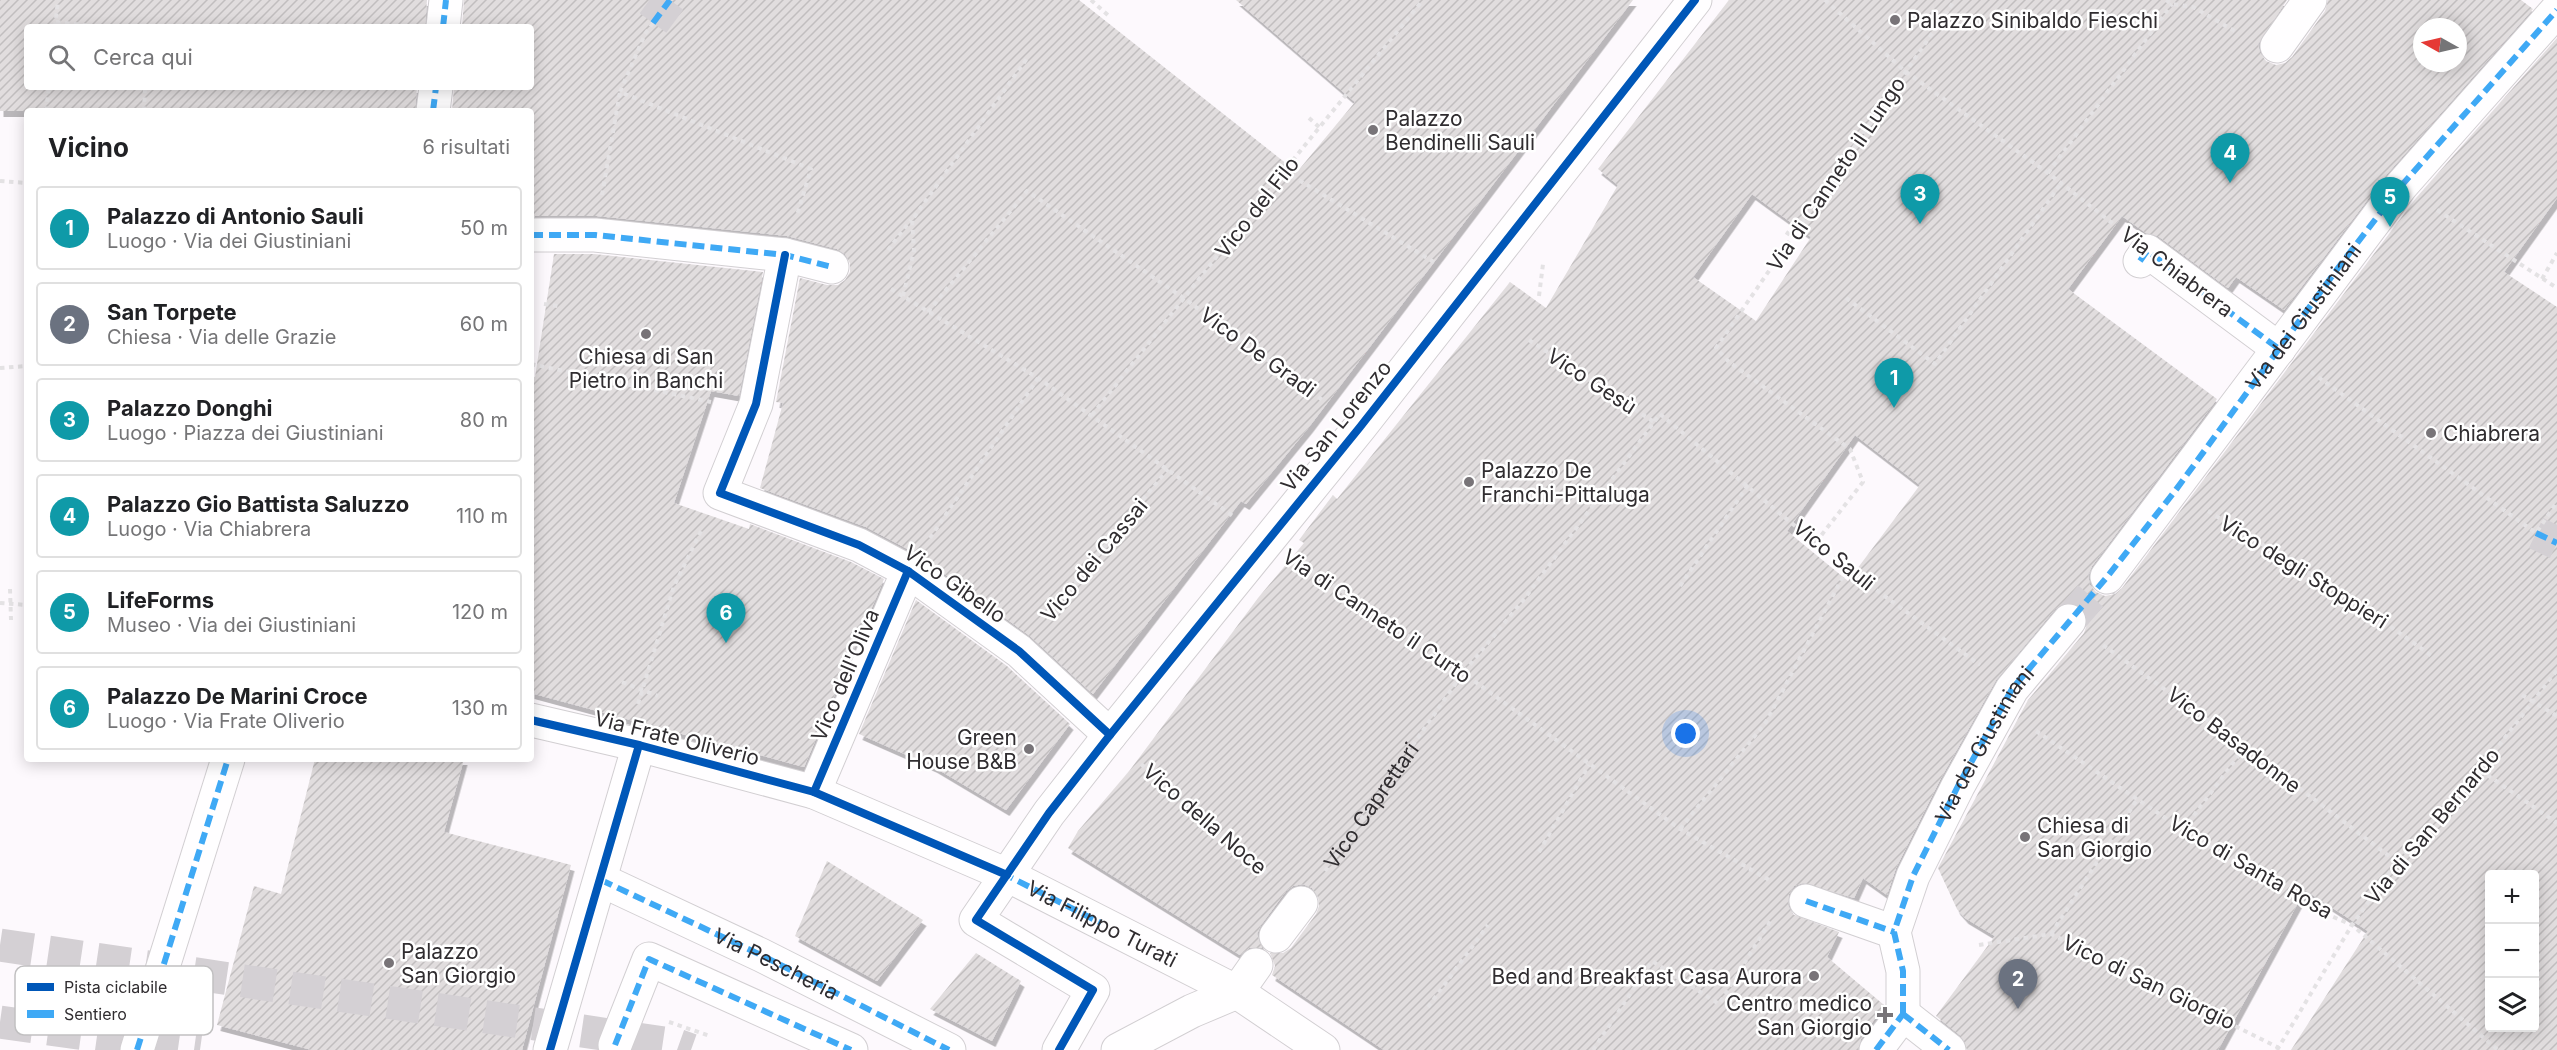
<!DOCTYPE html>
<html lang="it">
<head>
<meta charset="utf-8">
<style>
  :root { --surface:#fff; --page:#f6f6f6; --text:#202124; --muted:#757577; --line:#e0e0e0; --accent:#0f766e }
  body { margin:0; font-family:Inter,sans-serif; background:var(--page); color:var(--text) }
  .controls { position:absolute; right:18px; bottom:18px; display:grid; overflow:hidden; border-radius:6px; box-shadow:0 3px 15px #0003 }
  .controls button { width:54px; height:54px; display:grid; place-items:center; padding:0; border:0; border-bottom:2px solid var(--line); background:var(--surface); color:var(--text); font:30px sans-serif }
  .compass { position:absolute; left:2413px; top:18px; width:54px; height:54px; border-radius:50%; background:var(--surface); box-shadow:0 3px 15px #0003; rotate:278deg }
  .you { position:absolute; left:1686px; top:734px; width:21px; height:21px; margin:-15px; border:4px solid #fff; border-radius:50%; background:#1a73e8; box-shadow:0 0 0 9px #1a73e833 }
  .badge { display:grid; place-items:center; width:39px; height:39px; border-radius:50%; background:var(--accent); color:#fff; font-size:20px; font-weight:700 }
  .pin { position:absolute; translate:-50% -50px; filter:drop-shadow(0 2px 3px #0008) }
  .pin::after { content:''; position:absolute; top:32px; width:21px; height:18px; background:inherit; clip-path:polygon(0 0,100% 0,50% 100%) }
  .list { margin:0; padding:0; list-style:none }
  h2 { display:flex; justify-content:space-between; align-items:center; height:78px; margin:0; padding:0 24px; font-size:26px }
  h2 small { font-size:20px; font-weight:400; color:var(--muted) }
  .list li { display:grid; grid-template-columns:39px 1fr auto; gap:18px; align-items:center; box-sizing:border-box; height:84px; margin:0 12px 12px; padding:0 12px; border:2px solid var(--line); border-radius:6px }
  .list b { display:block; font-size:22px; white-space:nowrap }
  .list p { margin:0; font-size:20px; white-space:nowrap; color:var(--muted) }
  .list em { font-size:20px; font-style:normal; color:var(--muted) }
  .icon { flex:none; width:33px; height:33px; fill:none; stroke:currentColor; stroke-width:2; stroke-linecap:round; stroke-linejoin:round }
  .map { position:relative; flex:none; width:2557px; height:1050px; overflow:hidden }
  .search { position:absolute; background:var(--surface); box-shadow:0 3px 15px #0003; left:24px; top:24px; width:510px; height:66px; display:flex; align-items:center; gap:15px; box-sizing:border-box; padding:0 21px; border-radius:6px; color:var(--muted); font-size:22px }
  .panel { position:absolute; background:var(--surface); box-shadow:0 3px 15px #0003; left:24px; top:108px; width:510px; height:654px; border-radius:6px }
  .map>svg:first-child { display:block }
  .building { fill:url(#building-hatch); fill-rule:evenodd; filter:url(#shadow) }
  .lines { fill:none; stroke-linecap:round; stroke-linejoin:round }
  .minor-tunnel { stroke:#d4d0d4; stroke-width:33; stroke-dasharray:33 16; stroke-linecap:butt }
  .major-tunnel { stroke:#d4d0d4; stroke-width:33; stroke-dasharray:33 16; stroke-linecap:butt }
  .minor-casing { stroke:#d2cfd2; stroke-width:35 }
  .path { stroke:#e4e2e4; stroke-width:4; stroke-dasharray:4.5 4.5; stroke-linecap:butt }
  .minor { stroke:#fffeff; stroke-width:33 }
  .quiet { stroke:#3fa9f5; stroke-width:6; stroke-dasharray:12 6; stroke-linecap:butt }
  .cycleway-casing { stroke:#fff; stroke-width:11 }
  .cycleway { stroke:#0057b8; stroke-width:8 }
  .poi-dot { fill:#787478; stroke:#fff; stroke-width:2 }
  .labels { text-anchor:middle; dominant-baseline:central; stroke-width:5; stroke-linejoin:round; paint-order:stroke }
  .poi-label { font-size:21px; fill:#302d30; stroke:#fff; text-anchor:start }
  .street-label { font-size:21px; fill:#302d30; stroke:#fff }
  .key { fill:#fff; stroke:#c1c0c1; stroke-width:1.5 }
  .key-label { font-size:16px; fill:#302d30 }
</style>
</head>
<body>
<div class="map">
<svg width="2557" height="1050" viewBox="0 0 2557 1050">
  <defs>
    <pattern id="building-hatch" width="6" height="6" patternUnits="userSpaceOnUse" patternTransform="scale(1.5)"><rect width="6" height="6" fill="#e1ddde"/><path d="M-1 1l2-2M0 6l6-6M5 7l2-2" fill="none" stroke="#c1bebf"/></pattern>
    <filter id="shadow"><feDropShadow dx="3.5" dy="6" stdDeviation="0" flood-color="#0004"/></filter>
  </defs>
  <rect width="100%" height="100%" fill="#fdf9fd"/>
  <g class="building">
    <polygon points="0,0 427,0 425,27 27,27 27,87 417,87 415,111 0,111"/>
    <polygon points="464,0 1079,0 1297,172 1355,102 1236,0 1633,0 1309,427 1246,504 1241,501 1093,694 1030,636 917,554 866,527 760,488 783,403 776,402 800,278 827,285 838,285 845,280 850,272 850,263 845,254 837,249 787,236 597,216 531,216 531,111 452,111 454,87 531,87 531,27 462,27"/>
    <path d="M 1729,0 L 2287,0 L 2258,44 L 2260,53 L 2266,61 L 2276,65 L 2285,63 L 2292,57 L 2325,11 L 2328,0 L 2521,0 L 2533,9 L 2387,174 L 2284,310 L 2236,277 L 2228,288 L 2158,236 L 2146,233 L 2122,216 L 2068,289 L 2217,399 L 2092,566 L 2088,575 L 2090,585 L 2096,592 L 2105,596 L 2115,594 L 2122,588 L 2416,198 L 2557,38 L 2557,198 L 2504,272 L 2557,307 L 2557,1050 L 2291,1050 L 2368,931 L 2305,890 L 2218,1050 L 1967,1050 L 1961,1036 L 1936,1016 L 1995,936 L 1965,918 L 1957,909 L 1938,868 L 2028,700 L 2084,633 L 2087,624 L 2086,614 L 2081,606 L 2072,603 L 2062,604 L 2055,609 L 1996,680 L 1941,778 L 1896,868 L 1887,895 L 1863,878 L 1854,898 L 1803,883 L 1794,886 L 1789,894 L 1788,905 L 1792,914 L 1839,932 L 1827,957 L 1884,1005 L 1861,1039 L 1858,1050 L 1384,1050 L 1272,975 L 1275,966 L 1270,953 L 1283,953 L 1291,948 L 1316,914 L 1319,906 L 1318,896 L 1312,888 L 1303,884 L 1293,886 L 1286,891 L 1261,925 L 1257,934 L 1262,948 L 1249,948 L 1240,955 L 1068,848 L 1078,831 L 1130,770 L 1258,598 L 1304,543 L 1299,540 L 1333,495 L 1337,499 L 1510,282 L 1546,308 L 1618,185 L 1598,169 ZM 2422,27 L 2458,27 L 2458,63 L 2422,63 ZM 1752,194 L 1811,237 L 1756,321 L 1693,277 ZM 1855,435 L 1920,485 L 1848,581 L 1787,531 ZM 2490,874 L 2535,874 L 2535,1028 L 2490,1028 Z"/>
    <polygon points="554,254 594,254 763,272 739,396 711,391 674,503 749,529 750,524 851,562 884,579 804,767 531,693 531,376 535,377"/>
    <polygon points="916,600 1007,666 1070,724 1006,810 934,767 859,734"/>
    <polygon points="315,759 464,759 444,832 571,865 522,1050 312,1050 217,1025 254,886 281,894"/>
    <polygon points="827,861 923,920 877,981 795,936"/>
    <polygon points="976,953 1021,981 992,1041 930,1009"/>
  </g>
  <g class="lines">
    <g class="minor-tunnel">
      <polyline points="653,23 670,0"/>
      <polyline points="2536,533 2557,543"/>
      <polyline points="2069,621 2107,577"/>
    </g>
    <g class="major-tunnel">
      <polyline points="0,945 677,1045 691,1050"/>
      <polyline points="0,1022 200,1050"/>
    </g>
    <defs>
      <g id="minor">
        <polyline points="443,27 446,0"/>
        <polyline points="2277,46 2310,0"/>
        <polyline points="433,111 436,87"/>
        <polyline points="531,235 595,235 785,255 832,267"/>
        <polyline points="785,255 756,404 720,493 859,545 908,571 1019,651 1110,735"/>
        <polyline points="2140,261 2147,251 2279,349"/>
        <path id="s2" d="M 2107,577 L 2401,186 L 2557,10"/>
        <path id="s3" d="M 531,720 L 639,745 L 814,792 L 1007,875 L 1237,992 L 1323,1050"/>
        <polyline points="814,792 908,571"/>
        <path id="s4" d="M 601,880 L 761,955 L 949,1050"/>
        <polyline points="1806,901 1894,932"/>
        <polyline points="1276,936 1301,903"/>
        <polyline points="1237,992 1256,965"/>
        <polyline points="1903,1014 1903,971 1894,932 1913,876 1958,786 2012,689 2069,621"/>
        <polyline points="1903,1014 1949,1050"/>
        <polyline points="615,1045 649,959 851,1050"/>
        <polyline points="137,1050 228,759"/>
        <polyline points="550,1050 639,745"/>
        <polyline points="1059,1050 1093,990 976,920 1049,813 1110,735 1360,427 1695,0"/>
        <polyline points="1118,1050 1192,1011 1237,992"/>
        <polyline points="1876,1050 1903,1014"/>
      </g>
    </defs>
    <use href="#minor" class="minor-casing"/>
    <g class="path">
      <polyline points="1091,0 1110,17"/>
      <polyline points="1825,0 1906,72 2048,173 2116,226"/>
      <polyline points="2166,0 2172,4 2193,7 2238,33"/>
      <polyline points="56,22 100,27"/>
      <polyline points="653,23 645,34 620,92 811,169 797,215"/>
      <polyline points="55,27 58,0"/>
      <polyline points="46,111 49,87"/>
      <polyline points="144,111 145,87"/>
      <polyline points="1309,118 1319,127"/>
      <polyline points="1284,171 1437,264"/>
      <polyline points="2048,173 2172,4"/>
      <polyline points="0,181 27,183"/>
      <polyline points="602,195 620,92"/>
      <polyline points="2437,210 2557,288"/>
      <polyline points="1786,232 1793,237"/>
      <polyline points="888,250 911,220"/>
      <polyline points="2542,279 2557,253"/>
      <polyline points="891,289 1038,378 1233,516"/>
      <polyline points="903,296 914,251 912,220 1028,57"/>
      <polyline points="1539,296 1543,264"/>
      <polyline points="1846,298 1935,364 2061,183"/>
      <polyline points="544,304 558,306"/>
      <polyline points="928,312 1027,191 1185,299 1325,402"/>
      <polyline points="1529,340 1654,422"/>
      <polyline points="531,364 711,402"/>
      <polyline points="0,368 27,366"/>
      <polyline points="2311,372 2536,533 2557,502"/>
      <polyline points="1092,415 1284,171 1423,0"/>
      <polyline points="2208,511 2356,602 2432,656"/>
      <polyline points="930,538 1038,378"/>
      <polyline points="1816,542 1863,482 1850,449 1729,362 1716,348 1955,0"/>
      <polyline points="1303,565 1463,673 1680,829 1771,881"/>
      <polyline points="1680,586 1748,485"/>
      <polyline points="10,589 11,620"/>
      <polyline points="0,603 27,605"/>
      <polyline points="1046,618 1168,469"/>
      <polyline points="2103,645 2245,747 2397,862"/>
      <polyline points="622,682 658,696"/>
      <polyline points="2522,695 2557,716"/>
      <polyline points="638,704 674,586 701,531"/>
      <polyline points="2036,731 2183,830 2310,907 2352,925 2498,1050"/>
      <polyline points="1141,764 1271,877"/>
      <polyline points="2480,770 2557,823"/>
      <polyline points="1680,829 1766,722 1847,569"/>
      <polyline points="2183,830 2245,747"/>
      <polyline points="1539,852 1589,765"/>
      <path id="s1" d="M 1325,871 L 1463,673 L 1525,598 L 1660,414 L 1847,569 L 1980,665"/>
      <polyline points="2051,934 2138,798"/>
      <polyline points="1979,945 2051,934 2279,1048"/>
      <polyline points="1428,1007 1488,925"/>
      <polyline points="669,1022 710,1036"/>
      <polyline points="1593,1050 1652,961 1719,1004 1771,920"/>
      <polyline points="2277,1050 2352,925 2397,862 2480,770 2557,670"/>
    </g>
    <use href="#minor" class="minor"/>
    <g class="quiet">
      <polyline points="653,23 670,0"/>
      <polyline points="443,27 446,0"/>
      <polyline points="433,111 436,87"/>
      <polyline points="531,235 595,235 785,255 832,267"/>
      <polyline points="2140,261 2147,251 2279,349"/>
      <polyline points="2536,533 2557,543"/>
      <polyline points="1002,873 1101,923"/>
      <polyline points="601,880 761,955 949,1050"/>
      <polyline points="1806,901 1894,932"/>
      <path id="s5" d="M 1903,1014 L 1903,971 L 1894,932 L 1913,876 L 1958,786 L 2012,689 L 2107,577 L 2175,491 L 2338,268 L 2401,186 L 2557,10"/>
      <polyline points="1903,1014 1949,1050"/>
      <polyline points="615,1045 649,959 851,1050"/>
      <polyline points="137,1050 228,759"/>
      <polyline points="1876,1050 1903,1014"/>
    </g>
    <defs>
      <g id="cycleway">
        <polyline points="785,255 756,404 720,493 859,545 908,571 1019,651 1110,735"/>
        <polyline points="531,720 639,745 814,792 1007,875"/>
        <polyline points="814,792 908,571"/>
        <polyline points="550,1050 639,745"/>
        <polyline points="1059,1050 1093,990 976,920 1049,813 1110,735 1360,427 1695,0"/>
      </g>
    </defs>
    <use href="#cycleway" class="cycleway-casing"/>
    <use href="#cycleway" class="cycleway"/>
  </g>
  <g class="poi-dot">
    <circle cx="1895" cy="20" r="6"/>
    <circle cx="1373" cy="130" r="6"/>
    <circle cx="646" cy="334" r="6"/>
    <circle cx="2431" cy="433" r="6"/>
    <circle cx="1469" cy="482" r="6"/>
    <circle cx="1029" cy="749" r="6"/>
    <circle cx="2025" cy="837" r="6"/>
    <circle cx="389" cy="963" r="6"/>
    <circle cx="1814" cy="976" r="6"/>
    <path d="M1882 1006h6v6h6v6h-6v6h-6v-6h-6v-6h6z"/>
  </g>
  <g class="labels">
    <g class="poi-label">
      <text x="1907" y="20">Palazzo Sinibaldo Fieschi</text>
      <text x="1385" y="118">Palazzo<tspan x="1385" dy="24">Bendinelli Sauli</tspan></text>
      <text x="646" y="356" text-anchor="middle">Chiesa di San<tspan x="646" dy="24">Pietro in Banchi</tspan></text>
      <text x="2443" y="433">Chiabrera</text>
      <text x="1481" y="470">Palazzo De<tspan x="1481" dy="24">Franchi-Pittaluga</tspan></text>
      <text x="1017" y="737" text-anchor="end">Green<tspan x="1017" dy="24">House B&amp;B</tspan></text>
      <text x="2037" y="825">Chiesa di<tspan x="2037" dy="24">San Giorgio</tspan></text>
      <text x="401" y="951">Palazzo<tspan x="401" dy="24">San Giorgio</tspan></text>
      <text x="1802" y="976" text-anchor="end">Bed and Breakfast Casa Aurora</text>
      <text x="1872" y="1003" text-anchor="end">Centro medico<tspan x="1872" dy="24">San Giorgio</tspan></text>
    </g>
    <g class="street-label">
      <text transform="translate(1836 174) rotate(-56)">Via di Canneto il Lungo</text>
      <text transform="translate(1257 207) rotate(-52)">Vico del Filo</text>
      <text transform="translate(2177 272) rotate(37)">Via Chiabrera</text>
      <text stroke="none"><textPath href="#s2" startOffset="326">Via dei Giustiniani</textPath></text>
      <text transform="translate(1258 352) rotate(36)">Vico De Gradi</text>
      <text transform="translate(1592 381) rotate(33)">Vico Gesù</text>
      <text transform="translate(1336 426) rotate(-51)">Via San Lorenzo</text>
      <text transform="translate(1834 555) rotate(39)">Vico Sauli</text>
      <text transform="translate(1094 560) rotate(-50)">Vico dei Cassai</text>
      <text transform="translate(2304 572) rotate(32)">Vico degli Stoppieri</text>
      <text transform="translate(955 584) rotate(35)">Vico Gibello</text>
      <text transform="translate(1377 616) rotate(34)">Via di Canneto il Curto</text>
      <text transform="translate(845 675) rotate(-67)">Vico dell'Oliva</text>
      <text transform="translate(677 738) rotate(14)">Via Frate Oliverio</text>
      <text transform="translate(2234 740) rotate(37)">Vico Basadonne</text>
      <text stroke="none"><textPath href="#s5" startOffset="292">Via dei Giustiniani</textPath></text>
      <text stroke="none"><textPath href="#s1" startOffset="80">Vico Caprettari</textPath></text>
      <text transform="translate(1205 819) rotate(41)">Vico della Noce</text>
      <text transform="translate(2432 826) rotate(-50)">Via di San Bernardo</text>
      <text transform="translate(2251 867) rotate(30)">Vico di Santa Rosa</text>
      <text stroke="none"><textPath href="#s3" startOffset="609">Via Filippo Turati</textPath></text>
      <text stroke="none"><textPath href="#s4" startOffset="194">Via Pescheria</textPath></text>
      <text transform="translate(2149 982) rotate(26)">Vico di San Giorgio</text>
    </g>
  </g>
  <rect x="15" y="966" width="198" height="69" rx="9" class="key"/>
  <rect x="27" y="983" width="27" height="8" fill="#0057b8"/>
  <rect x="27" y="1010" width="27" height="8" fill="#3fa9f5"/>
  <g class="key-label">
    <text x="64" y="993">Pista ciclabile</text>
    <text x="64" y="1020">Sentiero</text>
  </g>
</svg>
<div class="controls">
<button>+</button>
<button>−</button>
<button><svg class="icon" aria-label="layers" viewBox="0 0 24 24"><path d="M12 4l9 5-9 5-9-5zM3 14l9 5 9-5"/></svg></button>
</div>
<svg class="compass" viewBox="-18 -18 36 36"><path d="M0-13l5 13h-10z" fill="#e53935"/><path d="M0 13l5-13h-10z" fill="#757577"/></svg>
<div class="you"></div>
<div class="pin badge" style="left:1894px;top:408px;background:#0f9aa8">1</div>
<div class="pin badge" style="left:2018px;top:1009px;background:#6b7280">2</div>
<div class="pin badge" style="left:1920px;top:224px;background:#0f9aa8">3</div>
<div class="pin badge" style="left:2230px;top:183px;background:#0f9aa8">4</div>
<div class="pin badge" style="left:2390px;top:227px;background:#0f9aa8">5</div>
<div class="pin badge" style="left:726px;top:643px;background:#0f9aa8">6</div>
<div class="search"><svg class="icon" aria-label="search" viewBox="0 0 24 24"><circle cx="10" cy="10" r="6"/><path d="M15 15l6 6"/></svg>Cerca qui</div>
<section class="panel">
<h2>Vicino<small>6 risultati</small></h2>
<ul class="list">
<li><span class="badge" style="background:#0f9aa8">1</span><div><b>Palazzo di Antonio Sauli</b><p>Luogo · Via dei Giustiniani</p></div><em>50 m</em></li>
<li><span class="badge" style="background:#6b7280">2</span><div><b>San Torpete</b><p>Chiesa · Via delle Grazie</p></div><em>60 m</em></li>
<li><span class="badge" style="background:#0f9aa8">3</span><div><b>Palazzo Donghi</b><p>Luogo · Piazza dei Giustiniani</p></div><em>80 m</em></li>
<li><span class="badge" style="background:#0f9aa8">4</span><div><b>Palazzo Gio Battista Saluzzo</b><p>Luogo · Via Chiabrera</p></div><em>110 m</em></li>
<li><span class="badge" style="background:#0f9aa8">5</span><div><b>LifeForms</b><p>Museo · Via dei Giustiniani</p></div><em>120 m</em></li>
<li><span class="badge" style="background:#0f9aa8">6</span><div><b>Palazzo De Marini Croce</b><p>Luogo · Via Frate Oliverio</p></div><em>130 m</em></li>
</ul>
</section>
</div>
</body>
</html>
